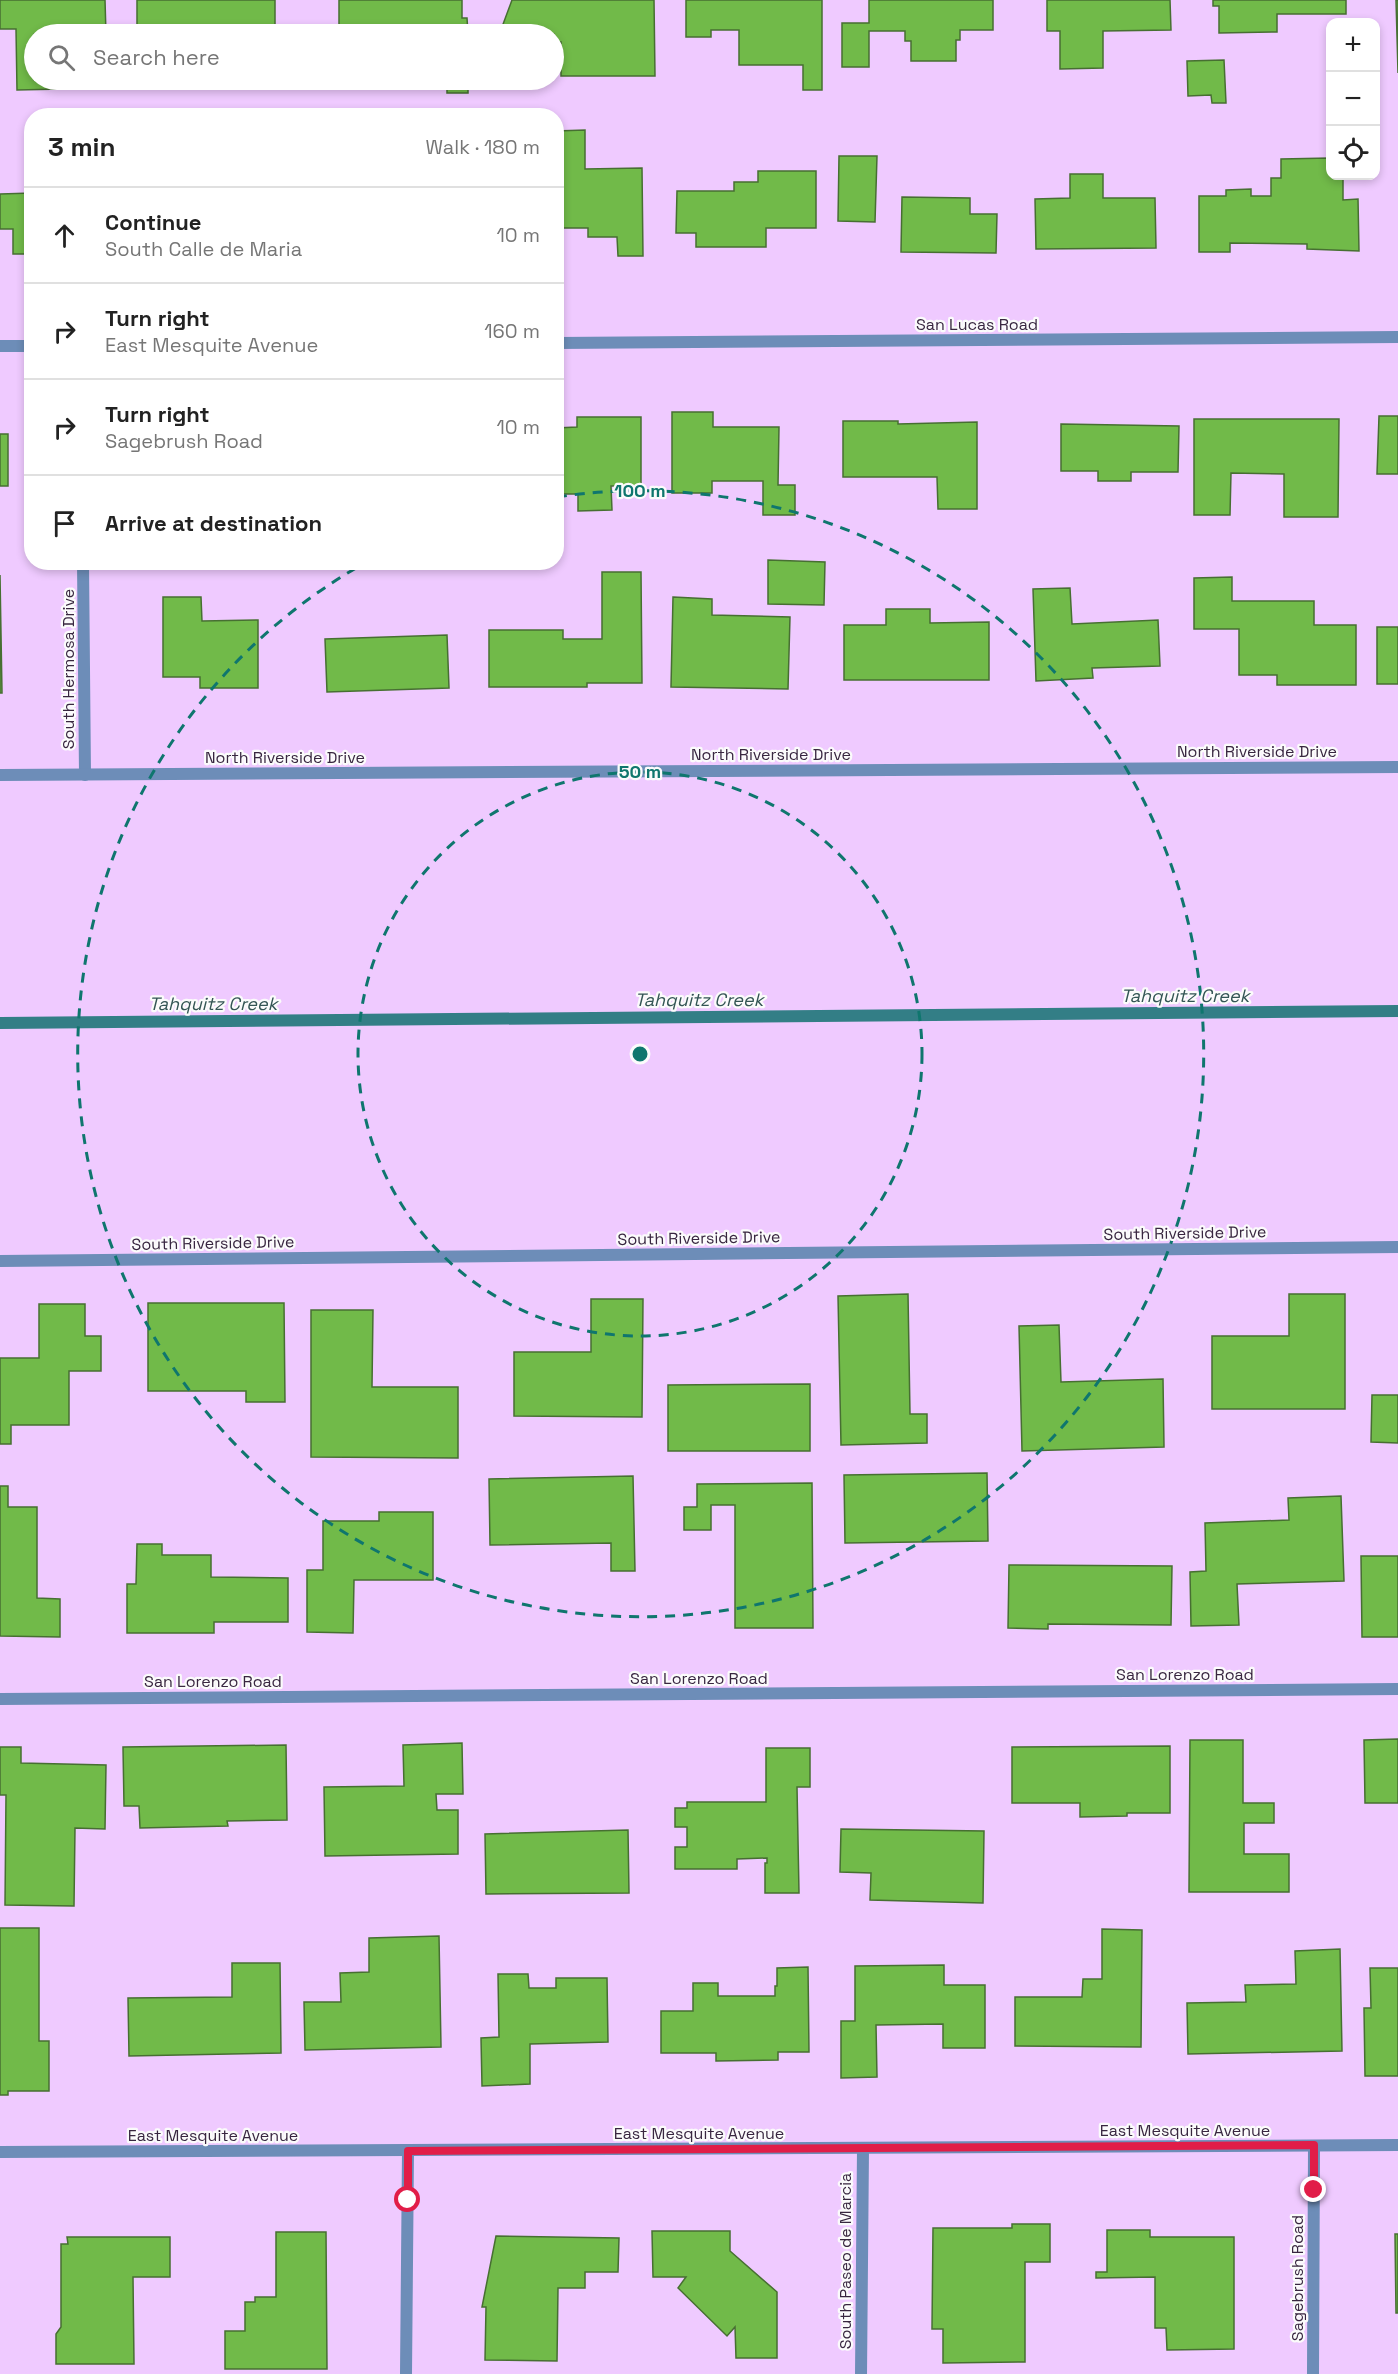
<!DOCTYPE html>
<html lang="en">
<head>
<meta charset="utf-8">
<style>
  :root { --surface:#fff; --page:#f6f6f6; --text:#222; --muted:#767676; --line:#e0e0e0 }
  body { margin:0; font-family:"Space Grotesk",sans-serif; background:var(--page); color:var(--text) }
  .controls { position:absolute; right:18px; top:18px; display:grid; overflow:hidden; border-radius:12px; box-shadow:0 3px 9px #0003 }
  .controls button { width:54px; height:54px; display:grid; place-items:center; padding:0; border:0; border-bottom:2px solid var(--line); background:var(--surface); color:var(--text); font:30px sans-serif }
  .stop { position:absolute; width:18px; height:18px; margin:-14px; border:4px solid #e11d48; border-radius:50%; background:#fff }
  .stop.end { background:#e11d48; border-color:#fff; box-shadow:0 2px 6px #0008 }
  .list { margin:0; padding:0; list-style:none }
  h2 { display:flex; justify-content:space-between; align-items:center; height:78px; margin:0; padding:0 24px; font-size:26px }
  h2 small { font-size:20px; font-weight:400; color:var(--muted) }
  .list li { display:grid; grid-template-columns:39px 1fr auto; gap:18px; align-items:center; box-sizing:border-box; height:96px; padding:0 24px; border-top:2px solid var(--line) }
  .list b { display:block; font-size:22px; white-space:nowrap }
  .list p { margin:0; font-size:20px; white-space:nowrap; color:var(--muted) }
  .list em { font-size:20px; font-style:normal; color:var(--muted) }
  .icon { flex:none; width:33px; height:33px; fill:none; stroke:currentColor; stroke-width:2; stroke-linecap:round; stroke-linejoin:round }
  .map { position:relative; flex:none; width:1398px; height:2374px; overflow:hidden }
  .search { position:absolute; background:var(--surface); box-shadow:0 3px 9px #0003; left:24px; top:24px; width:540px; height:66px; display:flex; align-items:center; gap:15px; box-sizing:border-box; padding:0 21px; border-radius:33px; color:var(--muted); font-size:22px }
  .panel { position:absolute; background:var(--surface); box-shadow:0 3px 9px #0003; left:24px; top:108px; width:540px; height:462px; border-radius:24px }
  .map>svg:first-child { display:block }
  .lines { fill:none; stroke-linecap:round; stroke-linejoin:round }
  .stream { stroke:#337e86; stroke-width:12 }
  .building { fill:#71ba49; stroke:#476f32; stroke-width:1.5 }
  .minor { stroke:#6d8db8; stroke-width:12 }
  .tertiary { stroke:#6d8db8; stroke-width:12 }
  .route { stroke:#e11d48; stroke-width:8 }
  .ring { fill:none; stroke:#0f766e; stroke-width:3; stroke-dasharray:10 8 }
  .labels { text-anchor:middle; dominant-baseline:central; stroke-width:4.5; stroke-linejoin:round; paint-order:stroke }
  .street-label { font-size:16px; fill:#382640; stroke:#fbfbfb }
  .water-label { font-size:18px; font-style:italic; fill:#345555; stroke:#fbfbfb }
  .centre { fill:#0f766e; stroke:#fbfbfb; stroke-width:3 }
  .ring-label { font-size:18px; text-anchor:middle; font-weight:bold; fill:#0f766e; stroke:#fbfbfb; stroke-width:4.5; stroke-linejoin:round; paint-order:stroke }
</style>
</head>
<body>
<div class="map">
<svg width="1398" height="2374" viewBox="0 0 1398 2374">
  <rect width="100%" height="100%" fill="#efcaff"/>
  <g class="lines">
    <polyline class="stream" points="0,1023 1398,1011"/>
  </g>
  <g class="building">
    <polygon points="0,0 105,0 106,34 34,34 34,80 107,80 107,88 17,90 16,29 0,29"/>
    <rect x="137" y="0" width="138" height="34"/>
    <polygon points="339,0 462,0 462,18 467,18 468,34 339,34"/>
    <polygon points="512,0 654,0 655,76 561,76 561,42 554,42 554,34 524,34 502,27"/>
    <polygon points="686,0 822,0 822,90 803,90 803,65 739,65 739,30 711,30 711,37 686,37"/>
    <polygon points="869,0 993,0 993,30 960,30 960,40 956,40 956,61 911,61 911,41 905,41 905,31 869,31 869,67 842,67 842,23 869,23"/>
    <polygon points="1047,0 1170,0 1171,30 1103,31 1103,68 1060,69 1060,31 1047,31"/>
    <polygon points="1213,0 1346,0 1346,14 1277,14 1277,32 1219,33 1219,6 1213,6"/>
    <polygon points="1396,0 1398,0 1398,73"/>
    <polygon points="1224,60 1226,103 1212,103 1211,95 1188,96 1187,61"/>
    <rect x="447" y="80" width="21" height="13"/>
    <polygon points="585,130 585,169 642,168 643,256 618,256 617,237 588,237 588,228 556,228 556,131"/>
    <polygon points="839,156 877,156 875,222 838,221"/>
    <polygon points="1330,158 1330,176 1343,176 1343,200 1358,199 1359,251 1307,249 1307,244 1230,243 1230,252 1199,252 1199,196 1226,196 1226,190 1251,189 1251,196 1271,196 1271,178 1281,178 1281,159"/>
    <polygon points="758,171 816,171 816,228 766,228 766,247 696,247 696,233 676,233 677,191 734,191 734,182 758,182"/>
    <polygon points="1070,174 1103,174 1103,198 1155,198 1156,248 1036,249 1035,199 1070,198"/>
    <polygon points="32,193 32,254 13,254 13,229 0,229 0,194"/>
    <polygon points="902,197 970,198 970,214 997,214 996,253 901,252"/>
    <polygon points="672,412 713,412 713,427 779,427 778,485 795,485 795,515 763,515 763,481 712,481 712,493 672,493"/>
    <polygon points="1379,416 1398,416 1398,474 1377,474"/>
    <polygon points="577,417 641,417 641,486 611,486 612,510 578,511 578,494 556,494 556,428 577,427"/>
    <polygon points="1194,419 1339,419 1338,517 1284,517 1284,474 1231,473 1230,515 1194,515"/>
    <polygon points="843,421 898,421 898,424 977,422 977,509 938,509 937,477 843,477"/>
    <polygon points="1061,424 1179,426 1178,472 1131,472 1131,481 1098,481 1098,471 1061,471"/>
    <rect x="0" y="434" width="8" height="52"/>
    <polygon points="768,560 825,562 824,605 768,604"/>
    <polygon points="602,572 641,572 642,683 587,683 587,687 489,687 489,630 563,630 563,639 602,639"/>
    <polygon points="0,575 2,693 0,693"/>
    <polygon points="1232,577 1232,601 1314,601 1314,625 1356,625 1356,685 1277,685 1277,675 1239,675 1239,629 1194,629 1194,578"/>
    <polygon points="1070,588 1072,624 1158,620 1160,666 1092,668 1093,678 1036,681 1033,589"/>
    <polygon points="163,597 201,597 202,621 258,620 258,688 200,688 200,677 163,677"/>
    <polygon points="673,597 712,599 712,615 790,617 788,689 671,687"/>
    <polygon points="886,609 930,609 930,623 989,622 989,680 844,680 844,625 886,625"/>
    <rect x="1377" y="627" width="21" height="57"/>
    <polygon points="447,635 449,688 327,692 325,639"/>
    <polygon points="908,1294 910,1414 927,1414 927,1443 841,1445 838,1296"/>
    <polygon points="1289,1294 1345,1294 1345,1409 1212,1409 1212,1336 1289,1336"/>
    <polygon points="591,1299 643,1299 642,1417 514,1416 514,1352 591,1352"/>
    <polygon points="148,1303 284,1303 285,1402 246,1402 246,1391 148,1391"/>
    <polygon points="39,1304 85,1304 85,1336 101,1336 101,1371 69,1371 69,1425 11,1425 11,1444 0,1444 0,1358 39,1358"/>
    <polygon points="311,1310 373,1310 372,1387 458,1387 458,1458 311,1457"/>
    <polygon points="1059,1325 1061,1382 1163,1379 1164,1447 1022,1451 1019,1326"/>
    <polygon points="810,1384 810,1451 668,1451 668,1385"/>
    <polygon points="1372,1395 1398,1395 1398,1443 1371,1442"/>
    <polygon points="987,1473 988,1541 845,1543 844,1475"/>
    <polygon points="633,1476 635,1571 611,1571 611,1543 490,1545 489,1479"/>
    <polygon points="812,1483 813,1628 735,1628 735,1505 711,1505 711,1530 684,1530 684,1507 697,1507 697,1484"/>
    <polygon points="0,1486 8,1486 8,1507 37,1507 37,1598 60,1599 60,1637 0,1636"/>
    <polygon points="1341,1496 1344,1581 1237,1584 1239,1625 1191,1626 1190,1572 1206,1571 1205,1523 1289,1520 1288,1498"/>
    <polygon points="379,1512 433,1512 433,1580 354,1580 353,1633 307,1632 307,1570 323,1570 323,1521 379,1521"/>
    <polygon points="137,1544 162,1544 162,1555 211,1555 211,1577 288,1578 288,1622 214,1622 214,1633 127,1633 127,1584 136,1584"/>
    <polygon points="1361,1556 1398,1556 1398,1637 1362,1637"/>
    <polygon points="1009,1565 1172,1566 1171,1625 1048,1624 1048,1629 1008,1628"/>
    <polygon points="1398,1739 1398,1803 1365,1803 1364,1740"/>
    <polygon points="1190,1740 1243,1740 1243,1803 1274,1803 1274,1823 1244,1823 1244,1854 1289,1854 1289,1892 1189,1892"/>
    <polygon points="462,1743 463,1794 436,1794 437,1810 458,1810 458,1854 325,1856 324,1787 404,1786 403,1745"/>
    <polygon points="286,1745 287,1820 227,1821 228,1826 140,1828 139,1806 124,1806 123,1747"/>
    <polygon points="1170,1746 1170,1813 1127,1813 1127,1816 1080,1817 1080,1803 1012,1803 1012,1747"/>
    <polygon points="0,1747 21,1747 21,1763 106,1765 105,1829 75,1828 74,1906 5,1905 6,1795 0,1795"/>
    <polygon points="766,1748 810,1748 810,1787 797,1787 799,1893 765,1893 765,1863 767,1863 767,1858 737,1859 737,1869 675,1869 675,1847 687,1847 687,1827 675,1827 675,1808 687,1808 687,1802 766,1802"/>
    <polygon points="841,1829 984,1831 983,1903 870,1900 871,1873 840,1872"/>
    <polygon points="628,1830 629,1893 486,1894 485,1834"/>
    <polygon points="0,1928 39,1928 39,2041 49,2041 49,2091 8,2091 8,2095 0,2095"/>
    <polygon points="1102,1929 1142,1930 1141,2047 1015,2046 1015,1997 1082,1997 1083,1979 1102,1979"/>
    <polygon points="439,1936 441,2047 305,2050 304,2002 341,2002 340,1973 369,1972 369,1938"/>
    <polygon points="1340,1949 1342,2051 1188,2054 1187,2003 1246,2002 1245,1985 1296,1984 1295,1951"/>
    <polygon points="232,1963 280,1963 281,2053 129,2056 128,1998 232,1997"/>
    <polygon points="944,1965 944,1985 985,1985 985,2048 943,2048 943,2024 876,2025 877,2077 841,2078 841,2021 855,2021 855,1966"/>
    <polygon points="808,1967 809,2052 778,2052 778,2060 716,2061 716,2053 661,2053 661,2011 693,2011 693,1983 718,1983 718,1996 775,1996 775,1986 777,1986 777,1968"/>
    <polygon points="1370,1968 1398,1968 1398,2076 1365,2076 1364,2008 1371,2008"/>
    <polygon points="498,1974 528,1974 529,1988 556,1988 556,1978 607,1978 608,2042 530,2044 530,2084 482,2086 481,2038 499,2037"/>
    <polygon points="1012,2224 1050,2224 1050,2262 1025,2262 1025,2362 943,2363 943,2329 932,2329 933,2228 1012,2228"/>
    <polygon points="1107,2230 1150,2230 1150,2237 1234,2237 1234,2349 1167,2350 1166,2328 1155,2328 1155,2277 1096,2278 1096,2272 1107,2272"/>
    <polygon points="652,2231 730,2231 730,2251 777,2292 777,2358 736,2358 735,2327 727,2336 678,2288 686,2277 653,2277"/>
    <polygon points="276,2232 326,2232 327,2369 225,2369 225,2331 245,2331 245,2302 255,2302 255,2297 276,2297"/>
    <polygon points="1395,2234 1398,2234 1398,2313 1396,2313"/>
    <polygon points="496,2236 619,2238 618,2272 585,2272 585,2288 558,2288 557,2361 485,2360 486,2307 482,2307"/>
    <polygon points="67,2237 170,2237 170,2277 133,2277 134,2364 56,2364 56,2334 61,2327 61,2244 68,2244"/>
  </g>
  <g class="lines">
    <g class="minor">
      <polyline points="556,343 1398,337"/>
      <polyline points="0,346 32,346"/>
      <polyline points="83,562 85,775"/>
      <polyline points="0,775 1398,767"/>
      <polyline points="0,1261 1398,1247"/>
      <polyline points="0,1699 1398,1689"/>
      <polyline points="406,2374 408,2151"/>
      <polyline points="861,2374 863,2149"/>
      <polyline points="1313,2374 1314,2146"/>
    </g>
    <polyline class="tertiary" points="0,2152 1398,2145"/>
  </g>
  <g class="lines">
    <polyline class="route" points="408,2200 408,2151 1314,2145 1314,2190"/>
  </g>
  <g class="ring">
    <circle cx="640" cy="1054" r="282"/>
    <path d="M557 497A563 563 0 1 1 363 564"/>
  </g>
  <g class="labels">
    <g class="street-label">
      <text x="977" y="324">San Lucas Road</text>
      <text transform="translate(68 669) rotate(-90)">South Hermosa Drive</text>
      <text x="1257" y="751">North Riverside Drive</text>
      <text x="771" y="754">North Riverside Drive</text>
      <text x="285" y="757">North Riverside Drive</text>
      <text transform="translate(1185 1233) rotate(-1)">South Riverside Drive</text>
      <text transform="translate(699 1238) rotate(-1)">South Riverside Drive</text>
      <text transform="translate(213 1243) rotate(-1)">South Riverside Drive</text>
      <text x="1185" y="1674">San Lorenzo Road</text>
      <text x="699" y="1678">San Lorenzo Road</text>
      <text x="213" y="1681">San Lorenzo Road</text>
      <text x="1185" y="2130">East Mesquite Avenue</text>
      <text x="699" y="2133">East Mesquite Avenue</text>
      <text x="213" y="2135">East Mesquite Avenue</text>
      <text transform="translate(845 2261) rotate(-90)">South Paseo de Marcia</text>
      <text transform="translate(1297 2278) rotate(-90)">Sagebrush Road</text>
    </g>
    <g class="water-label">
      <text x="1185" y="995">Tahquitz Creek</text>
      <text x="699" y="999">Tahquitz Creek</text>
      <text x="213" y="1003">Tahquitz Creek</text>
    </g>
  </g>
  <circle cx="640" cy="1054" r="9" class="centre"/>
  <g class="ring-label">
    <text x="640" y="497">100 m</text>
    <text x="640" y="778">50 m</text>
  </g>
</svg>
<div class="controls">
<button>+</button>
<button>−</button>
<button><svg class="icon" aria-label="locate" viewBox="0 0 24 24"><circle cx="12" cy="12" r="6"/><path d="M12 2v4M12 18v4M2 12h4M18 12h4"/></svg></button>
</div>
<div class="stop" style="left:408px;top:2200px"></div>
<div class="stop end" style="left:1314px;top:2190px"></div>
<div class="search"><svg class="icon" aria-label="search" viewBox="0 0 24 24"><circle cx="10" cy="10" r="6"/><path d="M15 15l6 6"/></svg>Search here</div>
<section class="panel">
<h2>3 min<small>Walk · 180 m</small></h2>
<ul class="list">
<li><svg class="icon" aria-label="ahead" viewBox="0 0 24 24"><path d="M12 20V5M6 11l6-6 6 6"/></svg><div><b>Continue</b><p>South Calle de Maria</p></div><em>10 m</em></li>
<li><svg class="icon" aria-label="right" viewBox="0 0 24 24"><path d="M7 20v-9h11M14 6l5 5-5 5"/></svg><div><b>Turn right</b><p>East Mesquite Avenue</p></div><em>160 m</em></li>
<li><svg class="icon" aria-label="right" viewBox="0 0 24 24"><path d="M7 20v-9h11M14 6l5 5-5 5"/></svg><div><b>Turn right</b><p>Sagebrush Road</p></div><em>10 m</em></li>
<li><svg class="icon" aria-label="arrive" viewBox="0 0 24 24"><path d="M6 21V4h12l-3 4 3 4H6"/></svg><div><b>Arrive at destination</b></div></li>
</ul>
</section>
</div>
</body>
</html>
